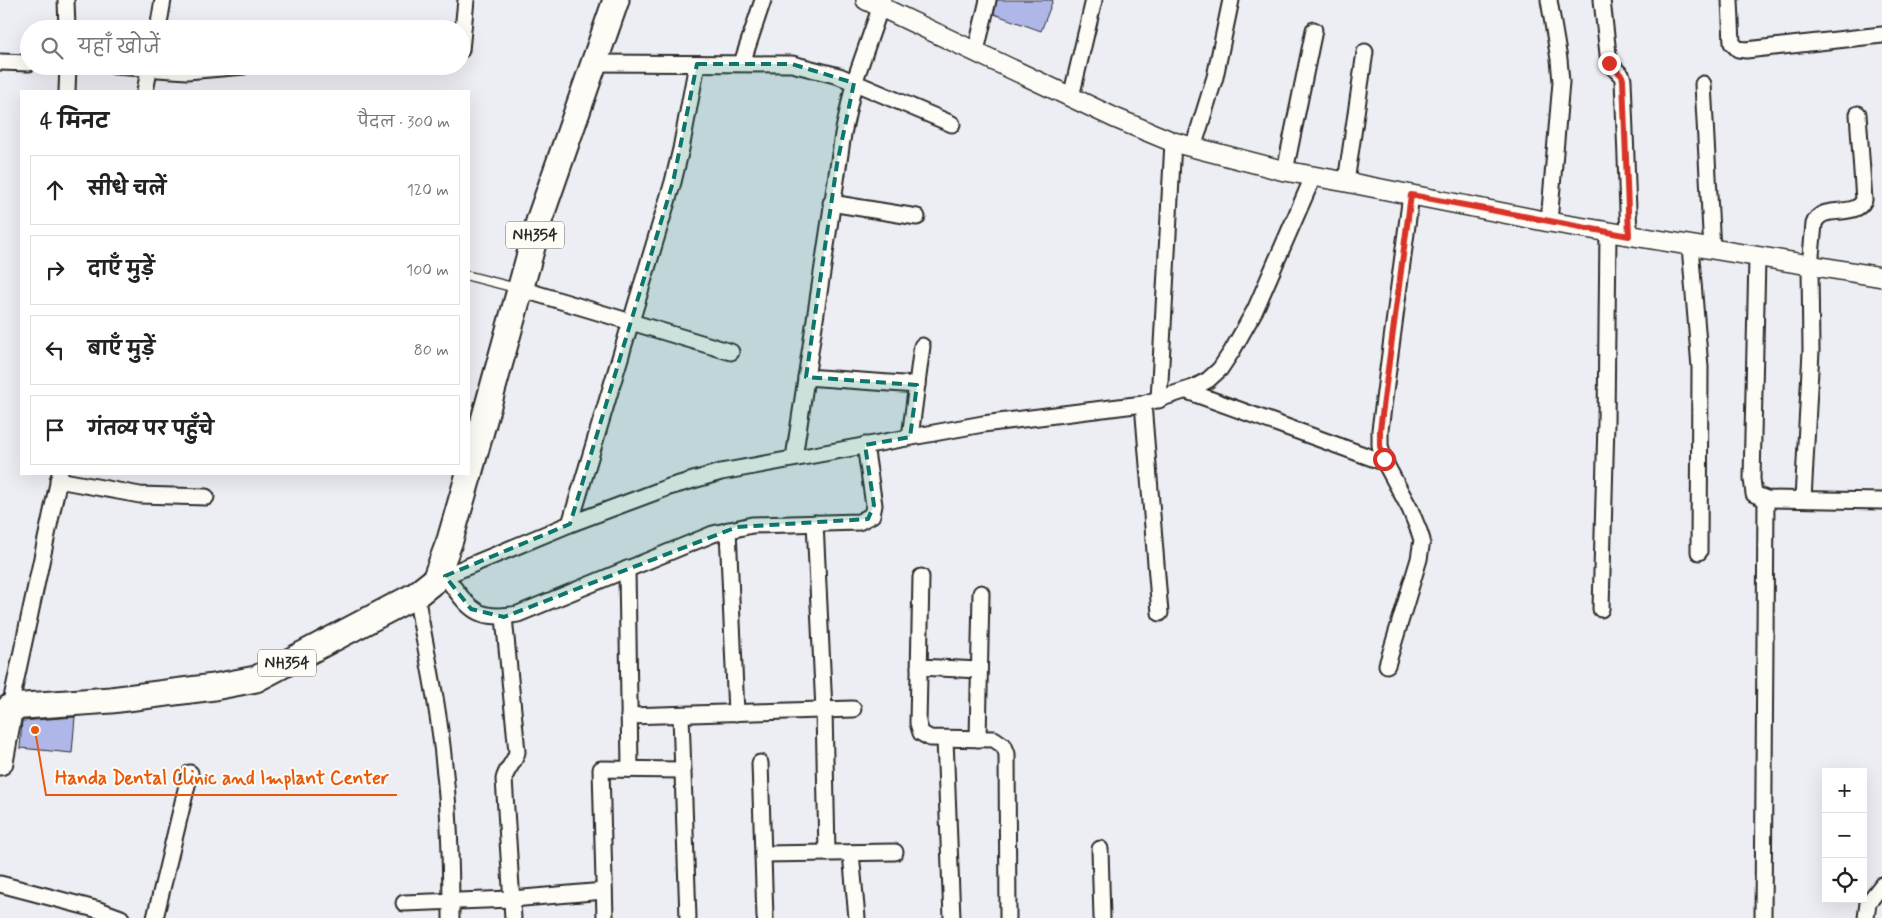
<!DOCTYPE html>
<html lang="hi">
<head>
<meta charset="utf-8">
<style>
  :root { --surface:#fff; --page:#f6f6f6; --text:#222; --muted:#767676; --line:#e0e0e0 }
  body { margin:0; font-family:Mynerve,"Playpen Sans Deva",sans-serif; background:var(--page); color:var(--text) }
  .controls { position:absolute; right:15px; bottom:15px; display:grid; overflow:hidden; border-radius:0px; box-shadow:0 5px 20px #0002 }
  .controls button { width:45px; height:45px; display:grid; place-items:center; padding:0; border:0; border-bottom:1px solid var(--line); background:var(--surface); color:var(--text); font:25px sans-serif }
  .stop { position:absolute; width:15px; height:15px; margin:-11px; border:4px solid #d93025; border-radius:50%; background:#fff }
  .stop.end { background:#d93025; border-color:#fff; box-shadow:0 1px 5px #0008 }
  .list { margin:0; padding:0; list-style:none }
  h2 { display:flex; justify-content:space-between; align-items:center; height:65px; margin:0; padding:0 20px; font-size:21px }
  h2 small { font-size:16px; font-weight:400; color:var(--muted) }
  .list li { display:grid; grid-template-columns:32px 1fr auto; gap:15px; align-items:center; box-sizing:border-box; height:70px; margin:0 10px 10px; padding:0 10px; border:1px solid var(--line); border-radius:0px }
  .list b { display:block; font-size:19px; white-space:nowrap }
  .list em { font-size:16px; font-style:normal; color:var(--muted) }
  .icon { flex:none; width:28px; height:28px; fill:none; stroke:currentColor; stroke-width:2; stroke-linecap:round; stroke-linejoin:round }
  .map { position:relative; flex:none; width:1882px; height:918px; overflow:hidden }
  .search { position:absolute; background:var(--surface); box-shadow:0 5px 20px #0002; left:20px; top:20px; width:450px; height:55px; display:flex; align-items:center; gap:12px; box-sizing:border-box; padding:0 18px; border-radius:28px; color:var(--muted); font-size:19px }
  .panel { position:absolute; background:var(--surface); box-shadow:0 5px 20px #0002; left:20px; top:90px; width:450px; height:385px; border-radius:0px }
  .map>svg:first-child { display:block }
  .building { fill:#aeb7e8; stroke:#2b2b2b }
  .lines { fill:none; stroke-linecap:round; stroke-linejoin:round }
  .service-casing { stroke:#2b2b2b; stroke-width:11 }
  .minor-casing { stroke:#2b2b2b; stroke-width:19 }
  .tertiary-casing { stroke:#2b2b2b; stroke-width:22 }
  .trunk-casing { stroke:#2b2b2b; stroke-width:29 }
  .service { stroke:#fdfcf7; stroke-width:8 }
  .minor { stroke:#fdfcf7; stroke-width:15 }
  .tertiary { stroke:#fdfcf7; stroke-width:19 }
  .trunk { stroke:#fdfcf7; stroke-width:25 }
  .route { stroke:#d93025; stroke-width:6 }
  .marked { fill:#0f766e; fill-opacity:0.2; stroke:#0f766e; stroke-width:4; stroke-dasharray:10 6; stroke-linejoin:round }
  .labels { text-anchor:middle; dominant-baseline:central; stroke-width:4; stroke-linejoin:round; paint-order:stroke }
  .shield { fill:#fdfcf7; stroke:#6a6a68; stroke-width:1 }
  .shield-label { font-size:16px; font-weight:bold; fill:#2b2b2b }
  .leader { fill:none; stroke:#e8590c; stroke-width:2 }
  .callout-dot { fill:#e8590c; stroke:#fdfcf7; stroke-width:2 }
  .callout-label { font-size:19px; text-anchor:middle; font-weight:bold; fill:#e8590c; stroke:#fdfcf7; stroke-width:4; stroke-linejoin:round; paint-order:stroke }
</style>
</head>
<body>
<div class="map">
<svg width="1882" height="918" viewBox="0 0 1882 918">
  <rect width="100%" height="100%" fill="#edeef4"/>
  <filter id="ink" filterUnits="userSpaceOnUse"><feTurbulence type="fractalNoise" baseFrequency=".02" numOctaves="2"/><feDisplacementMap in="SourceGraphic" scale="10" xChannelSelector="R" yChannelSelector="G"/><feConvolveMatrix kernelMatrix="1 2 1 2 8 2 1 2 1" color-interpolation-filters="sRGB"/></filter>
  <g filter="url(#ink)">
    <g class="building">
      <polygon points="997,0 1053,0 1041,31 994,14"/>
      <polygon points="75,717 72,753 20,748 22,721"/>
    </g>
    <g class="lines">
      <defs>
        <polyline id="service" points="469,276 516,288"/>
        <g id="minor">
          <polyline points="66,0 67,29"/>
          <polyline points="1549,0 1559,59 1561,82 1549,222"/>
          <polyline points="1602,0 1609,63 1622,76 1623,80 1629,236"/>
          <polyline points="1730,0 1732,43 1738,49 1746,50 1882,35"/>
          <polyline points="158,29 163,0"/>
          <polyline points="461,50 466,0"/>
          <polyline points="976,51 988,0"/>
          <polyline points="0,62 29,63"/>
          <polyline points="592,63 792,64 839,76 952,124"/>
          <polyline points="742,63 763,0"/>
          <polyline points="115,66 187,71 244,66"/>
          <polyline points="1703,84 1712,250"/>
          <polyline points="67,91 68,66"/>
          <polyline points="145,91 150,66"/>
          <polyline points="1071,97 1094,0"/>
          <polyline points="1193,148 1215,77 1231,0"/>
          <polyline points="1285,171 1314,30"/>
          <polyline points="1346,182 1365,52"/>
          <polyline points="831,203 917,217"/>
          <polyline points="1690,246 1700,367 1699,552"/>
          <polyline points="1757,258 1752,479 1754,494 1766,499 1882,501"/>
          <polyline points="521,289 731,352"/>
          <polyline points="806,377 917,385"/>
          <polyline points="1187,391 1386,463"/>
          <polyline points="1159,400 1173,142"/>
          <polyline points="1143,404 1160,613"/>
          <polyline points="910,437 922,346"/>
          <polyline points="794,458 843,134 854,83 883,0"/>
          <polyline points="58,480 140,495 206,497"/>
          <path d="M 1803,499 L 1811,351 L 1810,266 L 1814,224 C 1821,202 1855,220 1864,200 L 1858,114"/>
          <polyline points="815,523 824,710 827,853"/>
          <polyline points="570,524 673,182 681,149 697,64"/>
          <polyline points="728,530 736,713"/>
          <polyline points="627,569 630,769"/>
          <path d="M 445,576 C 469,607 474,622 518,614 L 713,534 L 752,525 L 859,522 L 872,515 L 874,505 L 865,445"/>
          <polyline points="921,577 918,723 921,733 930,738 994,739 1004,746 1007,754 1008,918"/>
          <polyline points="435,580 570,524 669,487 721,472 983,424 1143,404 1193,388 1208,380 1220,369 1232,351 1255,310 1313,177"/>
          <path d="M 416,595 C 426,651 439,708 444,765 C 450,815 451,867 451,918"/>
          <polyline points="1601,609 1606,422 1608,232"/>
          <path d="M 504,617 L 517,752 C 515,762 506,769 504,779 L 513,918"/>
          <polyline points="1387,665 1419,559 1422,540 1419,531 1410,509 1383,459 1380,445 1380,430 1411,195"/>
          <polyline points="919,667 979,670"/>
          <polyline points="4,710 10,707 60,474"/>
          <polyline points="681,715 688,918"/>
          <polyline points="629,716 853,709"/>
          <polyline points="945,739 952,918"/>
          <polyline points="978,739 981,593"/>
          <polyline points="760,763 765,918"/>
          <polyline points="1100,849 1102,918"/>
          <polyline points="851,853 857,918"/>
          <polyline points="763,854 895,852"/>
          <polyline points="0,884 99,910 121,918"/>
          <polyline points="404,903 512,899 604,891"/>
          <polyline points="155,918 190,773"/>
          <polyline points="605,918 601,769 683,770"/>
          <polyline points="1763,918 1766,499"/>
          <polyline points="1866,918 1868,903 1882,885"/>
        </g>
        <polyline id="tertiary" points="866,0 1115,118 1173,142 1285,171 1346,182 1549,222 1882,277"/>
        <g id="trunk">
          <polyline points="469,474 540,218 616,0"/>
          <polyline points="0,762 10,707 111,700 214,687 256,679 416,595 435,580 450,540 469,474"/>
        </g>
      </defs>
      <use href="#service" class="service-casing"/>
      <use href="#minor" class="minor-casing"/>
      <use href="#tertiary" class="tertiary-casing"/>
      <use href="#trunk" class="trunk-casing"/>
      <use href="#service" class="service"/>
      <use href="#minor" class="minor"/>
      <use href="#tertiary" class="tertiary"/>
      <use href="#trunk" class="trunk"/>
    </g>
  </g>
  <g class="lines" filter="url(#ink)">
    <polyline class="route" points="1384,459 1380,446 1380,430 1411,195 1629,236 1623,80 1622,76 1609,63"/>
  </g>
  <path class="marked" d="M 697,64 L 792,64 L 854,83 L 837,164 L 806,377 L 917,385 L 910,437 L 865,445 L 874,505 L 868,519 L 737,527 L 504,617 L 471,609 L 445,576 L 570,524 L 673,182 Z"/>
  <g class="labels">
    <g class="shield">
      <rect x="506" y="221.5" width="58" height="27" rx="4"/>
      <rect x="258" y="649.5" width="58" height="27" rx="4"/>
    </g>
    <g class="shield-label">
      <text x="535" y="235">NH354</text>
      <text x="287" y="663">NH354</text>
    </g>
  </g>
  <path class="leader" d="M35 730L46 795H397"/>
  <circle class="callout-dot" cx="35" cy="730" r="5"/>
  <g class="callout-label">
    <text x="222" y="784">Handa Dental Clinic and Implant Center</text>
  </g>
</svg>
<div class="controls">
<button>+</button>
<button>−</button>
<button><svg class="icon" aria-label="locate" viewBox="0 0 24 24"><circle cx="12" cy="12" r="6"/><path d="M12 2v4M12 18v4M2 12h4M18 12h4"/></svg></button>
</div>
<div class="stop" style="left:1384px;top:459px"></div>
<div class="stop end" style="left:1609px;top:63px"></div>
<div class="search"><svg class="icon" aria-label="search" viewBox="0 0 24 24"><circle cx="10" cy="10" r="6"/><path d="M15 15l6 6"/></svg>यहाँ खोजें</div>
<section class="panel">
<h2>4 मिनट<small>पैदल · 300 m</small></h2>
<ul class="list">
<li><svg class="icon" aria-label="ahead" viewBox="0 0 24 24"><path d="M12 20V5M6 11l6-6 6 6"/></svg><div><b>सीधे चलें</b></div><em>120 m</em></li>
<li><svg class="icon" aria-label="right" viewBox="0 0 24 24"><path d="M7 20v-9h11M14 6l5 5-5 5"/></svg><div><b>दाएँ मुड़ें</b></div><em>100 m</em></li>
<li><svg class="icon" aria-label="left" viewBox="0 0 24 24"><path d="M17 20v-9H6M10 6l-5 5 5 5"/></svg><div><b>बाएँ मुड़ें</b></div><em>80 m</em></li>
<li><svg class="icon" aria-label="arrive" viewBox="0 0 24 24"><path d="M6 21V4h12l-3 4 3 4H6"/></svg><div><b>गंतव्य पर पहुँचे</b></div></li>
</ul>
</section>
</div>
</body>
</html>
